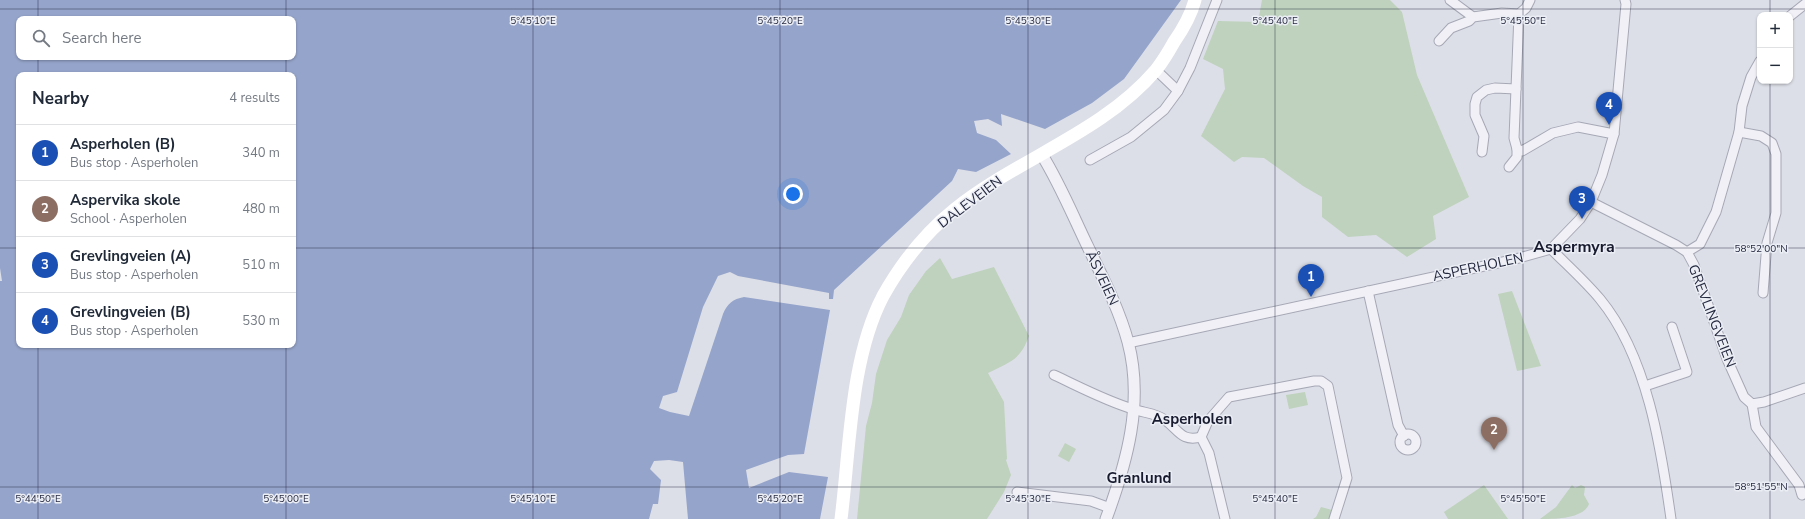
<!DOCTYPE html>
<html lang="en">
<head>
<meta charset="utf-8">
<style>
  :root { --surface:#fff; --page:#f2f2f3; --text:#1f2937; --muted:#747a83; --line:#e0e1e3; --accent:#d64238 }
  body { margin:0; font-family:"Nunito Sans",sans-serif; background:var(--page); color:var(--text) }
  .controls { position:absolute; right:12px; top:12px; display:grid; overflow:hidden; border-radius:8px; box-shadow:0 1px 3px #0004 }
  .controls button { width:36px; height:36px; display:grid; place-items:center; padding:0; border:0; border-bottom:1px solid var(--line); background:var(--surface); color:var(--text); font:20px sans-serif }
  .you { position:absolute; left:793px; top:194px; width:14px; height:14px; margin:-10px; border:3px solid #fff; border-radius:50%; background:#1a73e8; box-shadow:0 0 0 6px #1a73e833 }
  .badge { display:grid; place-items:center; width:26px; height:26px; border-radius:50%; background:var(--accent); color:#fff; font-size:13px; font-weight:700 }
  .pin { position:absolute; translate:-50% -33px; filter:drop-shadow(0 1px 2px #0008) }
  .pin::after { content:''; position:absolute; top:21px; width:14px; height:12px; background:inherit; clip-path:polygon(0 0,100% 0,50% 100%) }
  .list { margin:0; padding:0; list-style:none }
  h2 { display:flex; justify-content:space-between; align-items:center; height:52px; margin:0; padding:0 16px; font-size:17px }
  h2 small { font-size:13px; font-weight:400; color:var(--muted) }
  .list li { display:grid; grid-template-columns:26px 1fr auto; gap:12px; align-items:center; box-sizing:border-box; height:56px; padding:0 16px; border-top:1px solid var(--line) }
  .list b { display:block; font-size:15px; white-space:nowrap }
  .list p { margin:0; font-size:13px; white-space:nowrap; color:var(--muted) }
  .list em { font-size:13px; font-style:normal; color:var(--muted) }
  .icon { flex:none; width:22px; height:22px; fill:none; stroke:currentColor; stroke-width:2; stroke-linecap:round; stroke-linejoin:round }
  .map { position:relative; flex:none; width:1805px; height:519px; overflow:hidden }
  .search { position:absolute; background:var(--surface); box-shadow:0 1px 3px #0004; left:16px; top:16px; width:280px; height:44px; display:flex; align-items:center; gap:10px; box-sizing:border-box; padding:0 14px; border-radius:8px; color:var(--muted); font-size:15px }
  .panel { position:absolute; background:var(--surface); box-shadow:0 1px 3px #0004; left:16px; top:72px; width:280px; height:276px; border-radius:8px }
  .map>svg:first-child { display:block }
  .green { fill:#bed2bd }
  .water { fill:#95a4ca; fill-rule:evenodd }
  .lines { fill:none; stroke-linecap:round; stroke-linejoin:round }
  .minor-casing { stroke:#a6a8b5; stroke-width:11 }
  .tertiary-casing { stroke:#a6a8b5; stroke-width:13 }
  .minor { stroke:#f0f0f6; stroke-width:9 }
  .tertiary { stroke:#f0f0f6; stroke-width:11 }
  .secondary { stroke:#fff; stroke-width:13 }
  .ticks { fill:none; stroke:#25293f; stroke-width:1; stroke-opacity:0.45 }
  .labels { text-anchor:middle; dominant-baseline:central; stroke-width:3; stroke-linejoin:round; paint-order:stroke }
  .street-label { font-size:14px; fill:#25293f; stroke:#eceef5 }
  .neighbourhood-label { font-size:15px; font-weight:bold; fill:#181b2f; stroke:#eceef5 }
  .quarter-label { font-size:16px; font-weight:bold; fill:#181b2f; stroke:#eceef5 }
  .ticks-label { font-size:10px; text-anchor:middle; fill:#25293f; stroke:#eceef5; stroke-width:3; stroke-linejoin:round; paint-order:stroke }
</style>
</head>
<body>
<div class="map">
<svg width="1805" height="519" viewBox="0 0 1805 519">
  <rect width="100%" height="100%" fill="#dddfe8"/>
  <g class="green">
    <polygon points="1262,0 1390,0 1402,12 1417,75 1469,197 1433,216 1436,239 1407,257 1376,235 1348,237 1322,217 1322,197 1303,186 1264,158 1242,157 1234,162 1201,136 1225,89 1223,69 1203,59 1218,21 1258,22"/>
    <path d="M 940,258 L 952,279 L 994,267 L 1029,336 C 1020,361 1009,362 988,373 L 1004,402 L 1007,459 L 1006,460 L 1011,475 L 1004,492 L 987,519 L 857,519 L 866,426 L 872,403 L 876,374 L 887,340 L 901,317 L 909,295 L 926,271 Z"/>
    <polygon points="1512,291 1541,366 1517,371 1498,294"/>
    <polygon points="1305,392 1308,405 1289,409 1286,395"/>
    <polygon points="1065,443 1076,449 1069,462 1058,456"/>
    <polygon points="1484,485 1508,519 1448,519 1444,512"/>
    <path d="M 1572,485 L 1575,488 L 1581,485 L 1585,487 L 1584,495 L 1589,504 C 1583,519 1555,519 1540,519 L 1556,507 Z"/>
    <polygon points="1321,507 1332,510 1330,519 1313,519 1316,517"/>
  </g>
  <path class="water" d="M 0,0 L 1181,0 L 1124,79 L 1092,103 L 1045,129 L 1001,114 L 1002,126 L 988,119 L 974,121 L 977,133 L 996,140 L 1011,154 L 976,172 L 958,169 L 952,181 L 834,290 L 833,299 L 829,299 L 829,293 L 738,276 L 730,272 L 718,276 L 703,307 L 677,392 L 663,396 L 659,408 L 670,412 L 689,416 L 723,314 C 727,304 733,299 744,297 L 830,310 L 804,454 L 788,455 L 746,470 L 749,488 L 789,472 L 828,477 L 820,519 L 688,519 L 683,462 L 669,460 L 654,461 L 650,469 L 661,480 L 658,504 L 653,504 L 649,519 L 0,519 L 0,281 L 2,281 L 0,268 ZM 19,19 L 293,19 L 293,57 L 19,57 ZM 19,75 L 293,75 L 293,345 L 19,345 Z"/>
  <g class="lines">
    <defs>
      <g id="minor">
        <polyline points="1450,0 1473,17"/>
        <polyline points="1519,14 1514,138 1517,149 1522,151 1553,133 1578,127 1614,134"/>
        <polyline points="1790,16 1805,4"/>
        <polyline points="1439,41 1451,28 1469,21 1473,17 1502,13 1519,14 1526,8 1530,0"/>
        <polyline points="1156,70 1178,91"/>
        <polyline points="1739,132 1761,136 1772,143 1776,154 1776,213 1767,243 1763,293"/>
        <polyline points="1482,152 1484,136 1475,115 1475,104 1477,97 1486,90 1495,88 1516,89"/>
        <polyline points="1090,160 1131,137 1164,110 1178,91 1190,68 1217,0"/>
        <polyline points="1509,167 1517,157 1517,149"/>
        <polyline points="1591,202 1676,245 1687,252 1694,265 1727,359 1744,397 1752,404 1764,402 1805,388"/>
        <path d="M 1551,249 C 1567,265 1585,281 1600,299 C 1647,356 1661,447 1671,519"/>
        <polyline points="1687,252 1700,244 1716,212 1739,132 1742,106 1751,77 1760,61"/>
        <polyline points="1368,291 1398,425 1404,436"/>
        <polyline points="1128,343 1512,260 1551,249 1580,219 1591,202 1602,175 1614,134 1626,4 1625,0"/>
        <path d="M 1054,375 C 1080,387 1106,401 1133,409 C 1144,413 1156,413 1165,420 C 1179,430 1181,442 1201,437"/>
        <polyline points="1645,386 1687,372 1672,327"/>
        <polyline points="1752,404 1756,427 1799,485 1802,495"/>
        <circle cx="1408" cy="442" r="8"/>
        <polyline points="1017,492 1091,501 1110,508"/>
        <polyline points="1225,519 1209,453 1201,437 1208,421 1229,397 1314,381 1321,381 1328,386 1347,478 1334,519"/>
      </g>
      <path id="tertiary" d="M 1042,155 C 1060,184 1073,216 1088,247 C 1103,278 1119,309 1128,342 C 1144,402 1127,462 1106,519"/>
    </defs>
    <use href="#minor" class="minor-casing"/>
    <use href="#tertiary" class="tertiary-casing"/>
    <use href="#minor" class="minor"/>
    <use href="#tertiary" class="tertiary"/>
    <path class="secondary" d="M 841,519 C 850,449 850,359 883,296 C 902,262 925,233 955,209 C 1019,158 1102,133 1156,70 C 1163,61 1169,51 1174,42 C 1183,29 1191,15 1195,0"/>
  </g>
  <path class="ticks" d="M 38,0 L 38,19M 286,0 L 286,19M 533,0 L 533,519M 780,0 L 780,519M 1028,0 L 1028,519M 1275,0 L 1275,519M 1523,0 L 1523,519M 1770,0 L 1770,15M 0,9 L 1805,9M 38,57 L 38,75M 286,57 L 286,75M 1770,81 L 1770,519M 0,248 L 19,248M 293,248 L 1805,248M 38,345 L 38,519M 286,345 L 286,519M 0,487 L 1805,487"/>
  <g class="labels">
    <g class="street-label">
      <text transform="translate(970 202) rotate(-37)">DALEVEIEN</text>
      <text transform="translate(1478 267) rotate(-12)">ASPERHOLEN</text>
      <text transform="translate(1102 278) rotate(65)">ÅSVEIEN</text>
      <text transform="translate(1712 316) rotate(69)">GREVLINGVEIEN</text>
    </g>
    <g class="neighbourhood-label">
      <text x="1192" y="419">Asperholen</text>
      <text x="1139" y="478">Granlund</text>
    </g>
    <g class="quarter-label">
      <text x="1574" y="247">Aspermyra</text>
    </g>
  </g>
  <g class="ticks-label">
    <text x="533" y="24">5°45'10"E</text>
    <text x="780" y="24">5°45'20"E</text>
    <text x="1028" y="24">5°45'30"E</text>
    <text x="1275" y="24">5°45'40"E</text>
    <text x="1523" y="24">5°45'50"E</text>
    <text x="1761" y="252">58°52'00"N</text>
    <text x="1761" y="490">58°51'55"N</text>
    <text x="38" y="502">5°44'50"E</text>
    <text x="286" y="502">5°45'00"E</text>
    <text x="533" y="502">5°45'10"E</text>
    <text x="780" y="502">5°45'20"E</text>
    <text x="1028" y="502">5°45'30"E</text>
    <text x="1275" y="502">5°45'40"E</text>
    <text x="1523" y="502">5°45'50"E</text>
  </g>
</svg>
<div class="controls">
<button>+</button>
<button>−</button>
</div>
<div class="you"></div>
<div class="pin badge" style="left:1311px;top:297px;background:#1a4fb4">1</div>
<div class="pin badge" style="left:1494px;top:450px;background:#8d6e63">2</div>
<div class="pin badge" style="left:1582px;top:219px;background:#1a4fb4">3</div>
<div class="pin badge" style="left:1609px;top:125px;background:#1a4fb4">4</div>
<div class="search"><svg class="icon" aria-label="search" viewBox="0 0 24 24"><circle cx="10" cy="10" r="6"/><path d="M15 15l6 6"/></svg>Search here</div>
<section class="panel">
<h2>Nearby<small>4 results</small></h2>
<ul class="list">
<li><span class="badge" style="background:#1a4fb4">1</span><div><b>Asperholen (B)</b><p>Bus stop · Asperholen</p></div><em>340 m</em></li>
<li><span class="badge" style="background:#8d6e63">2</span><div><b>Aspervika skole</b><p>School · Asperholen</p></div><em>480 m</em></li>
<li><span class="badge" style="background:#1a4fb4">3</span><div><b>Grevlingveien (A)</b><p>Bus stop · Asperholen</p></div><em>510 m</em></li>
<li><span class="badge" style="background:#1a4fb4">4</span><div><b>Grevlingveien (B)</b><p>Bus stop · Asperholen</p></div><em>530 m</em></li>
</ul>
</section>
</div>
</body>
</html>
